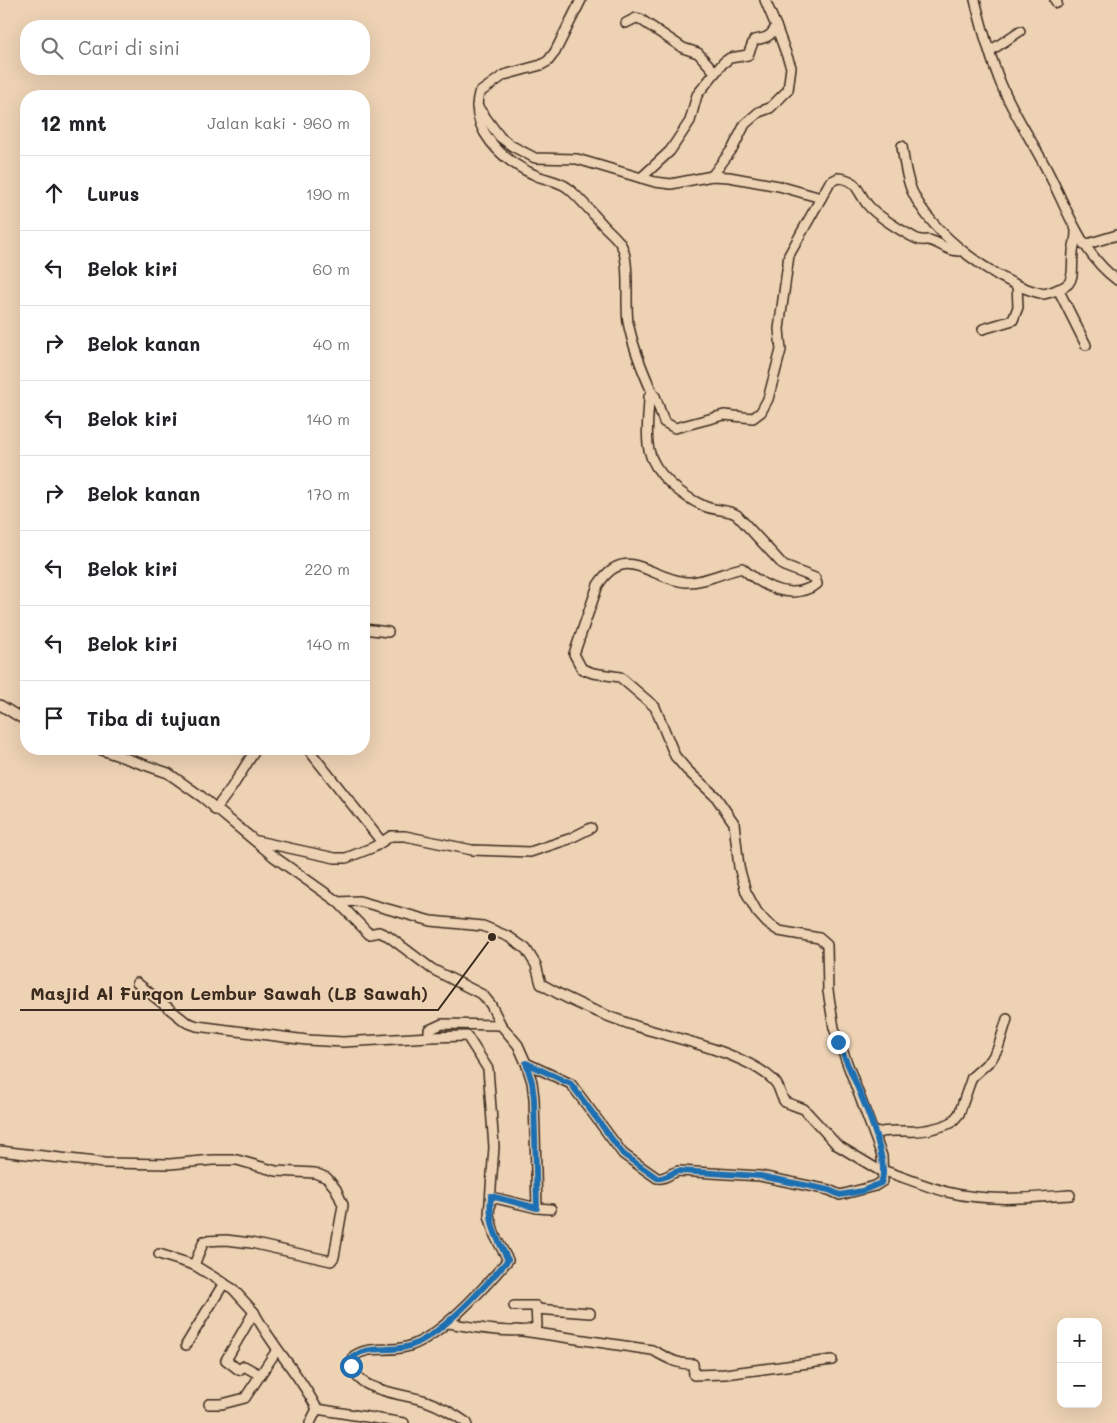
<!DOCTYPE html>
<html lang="id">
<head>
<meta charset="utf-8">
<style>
  :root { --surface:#fff; --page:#f6f6f6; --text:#202124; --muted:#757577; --line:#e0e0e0 }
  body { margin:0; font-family:Mali,sans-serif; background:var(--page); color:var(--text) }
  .controls { position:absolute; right:15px; bottom:15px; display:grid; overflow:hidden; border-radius:10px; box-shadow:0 5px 20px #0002 }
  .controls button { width:45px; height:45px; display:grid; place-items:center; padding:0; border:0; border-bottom:1px solid var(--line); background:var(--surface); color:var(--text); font:25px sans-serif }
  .stop { position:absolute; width:15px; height:15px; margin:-11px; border:4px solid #1f6fb2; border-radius:50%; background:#fff }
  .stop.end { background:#1f6fb2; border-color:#fff; box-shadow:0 1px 5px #0008 }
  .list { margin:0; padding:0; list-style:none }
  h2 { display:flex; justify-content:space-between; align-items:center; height:65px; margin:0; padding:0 20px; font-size:21px }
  h2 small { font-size:16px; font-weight:400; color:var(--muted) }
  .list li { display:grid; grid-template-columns:32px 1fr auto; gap:15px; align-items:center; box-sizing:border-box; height:75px; padding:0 20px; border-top:1px solid var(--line) }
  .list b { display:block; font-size:19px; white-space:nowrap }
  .list em { font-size:16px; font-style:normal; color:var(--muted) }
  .icon { flex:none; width:28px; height:28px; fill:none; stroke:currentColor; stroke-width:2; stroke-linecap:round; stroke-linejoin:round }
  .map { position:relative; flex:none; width:1117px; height:1423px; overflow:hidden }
  .search { position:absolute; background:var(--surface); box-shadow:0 5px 20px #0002; left:20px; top:20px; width:350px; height:55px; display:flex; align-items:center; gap:12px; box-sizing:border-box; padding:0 18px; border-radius:20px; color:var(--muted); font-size:19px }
  .panel { position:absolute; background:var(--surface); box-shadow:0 5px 20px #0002; left:20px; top:90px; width:350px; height:665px; border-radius:20px }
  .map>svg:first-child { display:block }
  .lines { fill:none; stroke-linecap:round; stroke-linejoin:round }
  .minor-casing { stroke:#3b2a1e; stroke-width:12 }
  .minor { stroke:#edd2b4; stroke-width:9 }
  .route { stroke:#1f6fb2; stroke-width:6 }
  .leader { fill:none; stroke:#3b2a1e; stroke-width:2 }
  .callout-dot { fill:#3b2a1e; stroke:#edd2b4; stroke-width:2 }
  .callout-label { font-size:18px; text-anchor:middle; font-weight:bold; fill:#3b2a1e; stroke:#edd2b4; stroke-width:4; stroke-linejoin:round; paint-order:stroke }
</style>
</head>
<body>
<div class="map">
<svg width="1117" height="1423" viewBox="0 0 1117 1423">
  <rect width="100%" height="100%" fill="#edd2b4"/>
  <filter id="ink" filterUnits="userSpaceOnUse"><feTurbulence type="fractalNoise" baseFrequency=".02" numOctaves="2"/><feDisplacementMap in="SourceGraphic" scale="10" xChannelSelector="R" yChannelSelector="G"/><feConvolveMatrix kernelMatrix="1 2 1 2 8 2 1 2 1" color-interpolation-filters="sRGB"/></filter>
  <g filter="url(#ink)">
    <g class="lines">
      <defs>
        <g id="minor">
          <path d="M 581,0 L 555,52 L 548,61 L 541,65 L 504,75 L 479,93 C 469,129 502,160 533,174 C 544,180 558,180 568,188 C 581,199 593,214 605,227 C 610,232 616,237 620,243 C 631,258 625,304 628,322 C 633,348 642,370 653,394"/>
          <path d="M 975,0 C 982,28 990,57 1001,84 C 1014,115 1033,142 1048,172 C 1068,211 1081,253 1117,280"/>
          <polyline points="1055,0 1057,3"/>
          <polyline points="626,23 636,18 640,19 683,48 698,53 715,72"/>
          <polyline points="990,51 1020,31"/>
          <polyline points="477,106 500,137 512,146 535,158 577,159 655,182 671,184 712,176 729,177 779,186 821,198"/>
          <path d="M 902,146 C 904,161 906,177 912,191 C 932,235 998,284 1044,294 C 1078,285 1071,281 1073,252 C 1074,245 1076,239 1076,232"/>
          <polyline points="712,176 733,148 745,124 759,112 770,108 788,90 791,67 776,26"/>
          <path d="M 641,178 L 670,151 L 690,121 L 697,95 L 723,63 L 730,58 L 748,55 L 754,40 C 766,38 771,37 776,26 L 765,0"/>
          <polyline points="1084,245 1117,235"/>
          <polyline points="1058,289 1086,345"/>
          <polyline points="983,329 1013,320 1018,307 1017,285"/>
          <polyline points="364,629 388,632"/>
          <polyline points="0,705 26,721"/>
          <path d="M 99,749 L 168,773 L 202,797 L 273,856 L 338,902 L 359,901 L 431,921 L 483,926 L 509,937 L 526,949 L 536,965 L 541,984 C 570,1001 607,1017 639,1027 C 674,1038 750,1054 775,1082 C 780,1087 780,1096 785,1102 L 804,1109 L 837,1145 L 882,1172"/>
          <polyline points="308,749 381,841"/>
          <polyline points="215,810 232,787 256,749"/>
          <polyline points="257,841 335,858 346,858 374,847 391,836 405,836 472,850 530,852 569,839 591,828"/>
          <polyline points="338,902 369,934 379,932 388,936 432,969 483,995 491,1005 501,1025"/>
          <polyline points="137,983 186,1022 197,1026 307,1040 343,1042 430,1037"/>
          <polyline points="526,1063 532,1082 534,1098 537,1208"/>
          <path d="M 875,1133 C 888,1130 893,1131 907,1131 C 922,1132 938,1128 951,1123 L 959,1114 L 972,1077 L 991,1060 L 998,1048 L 1007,1019"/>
          <polyline points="0,1151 104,1163 170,1164 213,1160 237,1160 276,1171 315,1173 327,1178 336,1189 343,1205 334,1257 331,1261 251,1243 226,1240 204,1241 194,1265 159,1254"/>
          <path d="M 882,1170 C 903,1177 925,1186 947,1192 C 988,1202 1029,1198 1070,1195"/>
          <polyline points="491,1197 537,1208 551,1209"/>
          <polyline points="194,1265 233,1289 254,1312 226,1360 239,1370 244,1366 260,1375"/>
          <polyline points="536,1309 590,1313"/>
          <path d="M 254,1312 C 272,1347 300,1374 317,1409"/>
          <path d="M 448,1323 C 465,1326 524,1337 537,1326 L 536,1306 L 514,1306"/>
          <path d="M 516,1330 L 652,1350 C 666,1357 677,1365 693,1364 L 694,1375 L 725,1374 L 832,1360"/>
          <polyline points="186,1345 224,1283"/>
          <polyline points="209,1404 222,1404 245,1398 277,1350"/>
          <polyline points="317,1409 404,1423"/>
          <polyline points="310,1423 317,1409"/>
          <path d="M 467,1423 C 454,1414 440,1406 426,1401 C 403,1393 343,1391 354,1356 C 370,1345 388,1352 406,1347 C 439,1339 485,1287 508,1260 L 495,1236 L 489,1215 L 494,1147 L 488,1069 L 467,1036 L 430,1037 L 429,1030 L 442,1024 L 501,1025 L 518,1045 L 526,1063 L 571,1084 L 623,1154 L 657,1178 C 665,1180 671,1172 679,1171 L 760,1176 L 829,1190 L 840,1195 L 875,1186 L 883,1181 L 882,1156 L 834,1028 L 828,991 L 827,945 L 819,938 L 779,931 L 767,923 L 757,912 L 746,892 L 739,867 L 734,823 L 716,797 L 687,770 L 675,756 L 655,707 L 620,677 L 593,673 L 582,669 L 574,654 L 598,585 C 625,542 650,579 686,582 C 703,583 724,572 742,568 C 762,586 790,602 817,584 L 815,578 L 784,566 L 737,515 C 728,509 715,511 704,506 C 683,497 654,474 649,450 C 645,433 649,413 649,396 L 651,394 L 655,396 L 664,422 L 675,428 L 724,415 L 753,418 L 761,412 L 768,399 L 781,350 L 779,329 L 789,255 L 830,182 L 838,178 C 857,179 857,191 867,204 C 875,215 905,233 917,239 C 922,241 924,240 928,240 C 940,242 948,252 961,251"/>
        </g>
      </defs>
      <use href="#minor" class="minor-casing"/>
      <use href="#minor" class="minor"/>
    </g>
  </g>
  <g class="lines" filter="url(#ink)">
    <path class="route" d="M 351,1366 L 354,1356 C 370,1345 388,1352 406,1347 C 439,1339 485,1286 508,1260 C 496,1237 488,1223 491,1196 L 537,1208 L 534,1098 L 532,1082 L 526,1063 L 571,1084 L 623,1154 L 657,1178 C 665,1180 671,1172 679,1171 L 760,1176 L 829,1190 L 840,1195 L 862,1191 L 881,1183 C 893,1158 849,1069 838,1042"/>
  </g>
  <path class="leader" d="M492 937L438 1010H20"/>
  <circle class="callout-dot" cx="492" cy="937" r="5"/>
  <g class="callout-label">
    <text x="229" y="1000">Masjid Al Furqon Lembur Sawah (LB Sawah)</text>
  </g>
</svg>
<div class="controls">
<button>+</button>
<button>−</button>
</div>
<div class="stop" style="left:351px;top:1366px"></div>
<div class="stop end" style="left:838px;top:1042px"></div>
<div class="search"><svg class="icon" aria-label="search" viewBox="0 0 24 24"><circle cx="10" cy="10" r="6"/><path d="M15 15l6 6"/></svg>Cari di sini</div>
<section class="panel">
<h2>12 mnt<small>Jalan kaki · 960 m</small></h2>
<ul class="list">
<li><svg class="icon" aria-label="ahead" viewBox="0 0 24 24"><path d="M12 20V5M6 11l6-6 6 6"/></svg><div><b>Lurus</b></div><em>190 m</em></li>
<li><svg class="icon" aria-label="left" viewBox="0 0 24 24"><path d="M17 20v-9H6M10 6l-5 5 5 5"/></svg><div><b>Belok kiri</b></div><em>60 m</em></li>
<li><svg class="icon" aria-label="right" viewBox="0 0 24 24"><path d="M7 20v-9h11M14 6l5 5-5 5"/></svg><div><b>Belok kanan</b></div><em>40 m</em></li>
<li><svg class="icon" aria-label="left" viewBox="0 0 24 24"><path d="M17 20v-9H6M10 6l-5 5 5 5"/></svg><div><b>Belok kiri</b></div><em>140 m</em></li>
<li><svg class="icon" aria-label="right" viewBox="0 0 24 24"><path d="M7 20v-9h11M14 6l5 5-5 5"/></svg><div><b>Belok kanan</b></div><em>170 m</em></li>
<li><svg class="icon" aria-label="left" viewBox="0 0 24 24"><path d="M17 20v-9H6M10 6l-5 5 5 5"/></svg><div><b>Belok kiri</b></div><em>220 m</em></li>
<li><svg class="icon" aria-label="left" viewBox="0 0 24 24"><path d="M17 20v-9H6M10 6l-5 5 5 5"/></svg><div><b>Belok kiri</b></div><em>140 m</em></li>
<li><svg class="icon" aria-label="arrive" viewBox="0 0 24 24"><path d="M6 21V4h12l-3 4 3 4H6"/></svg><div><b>Tiba di tujuan</b></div></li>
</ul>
</section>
</div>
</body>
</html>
